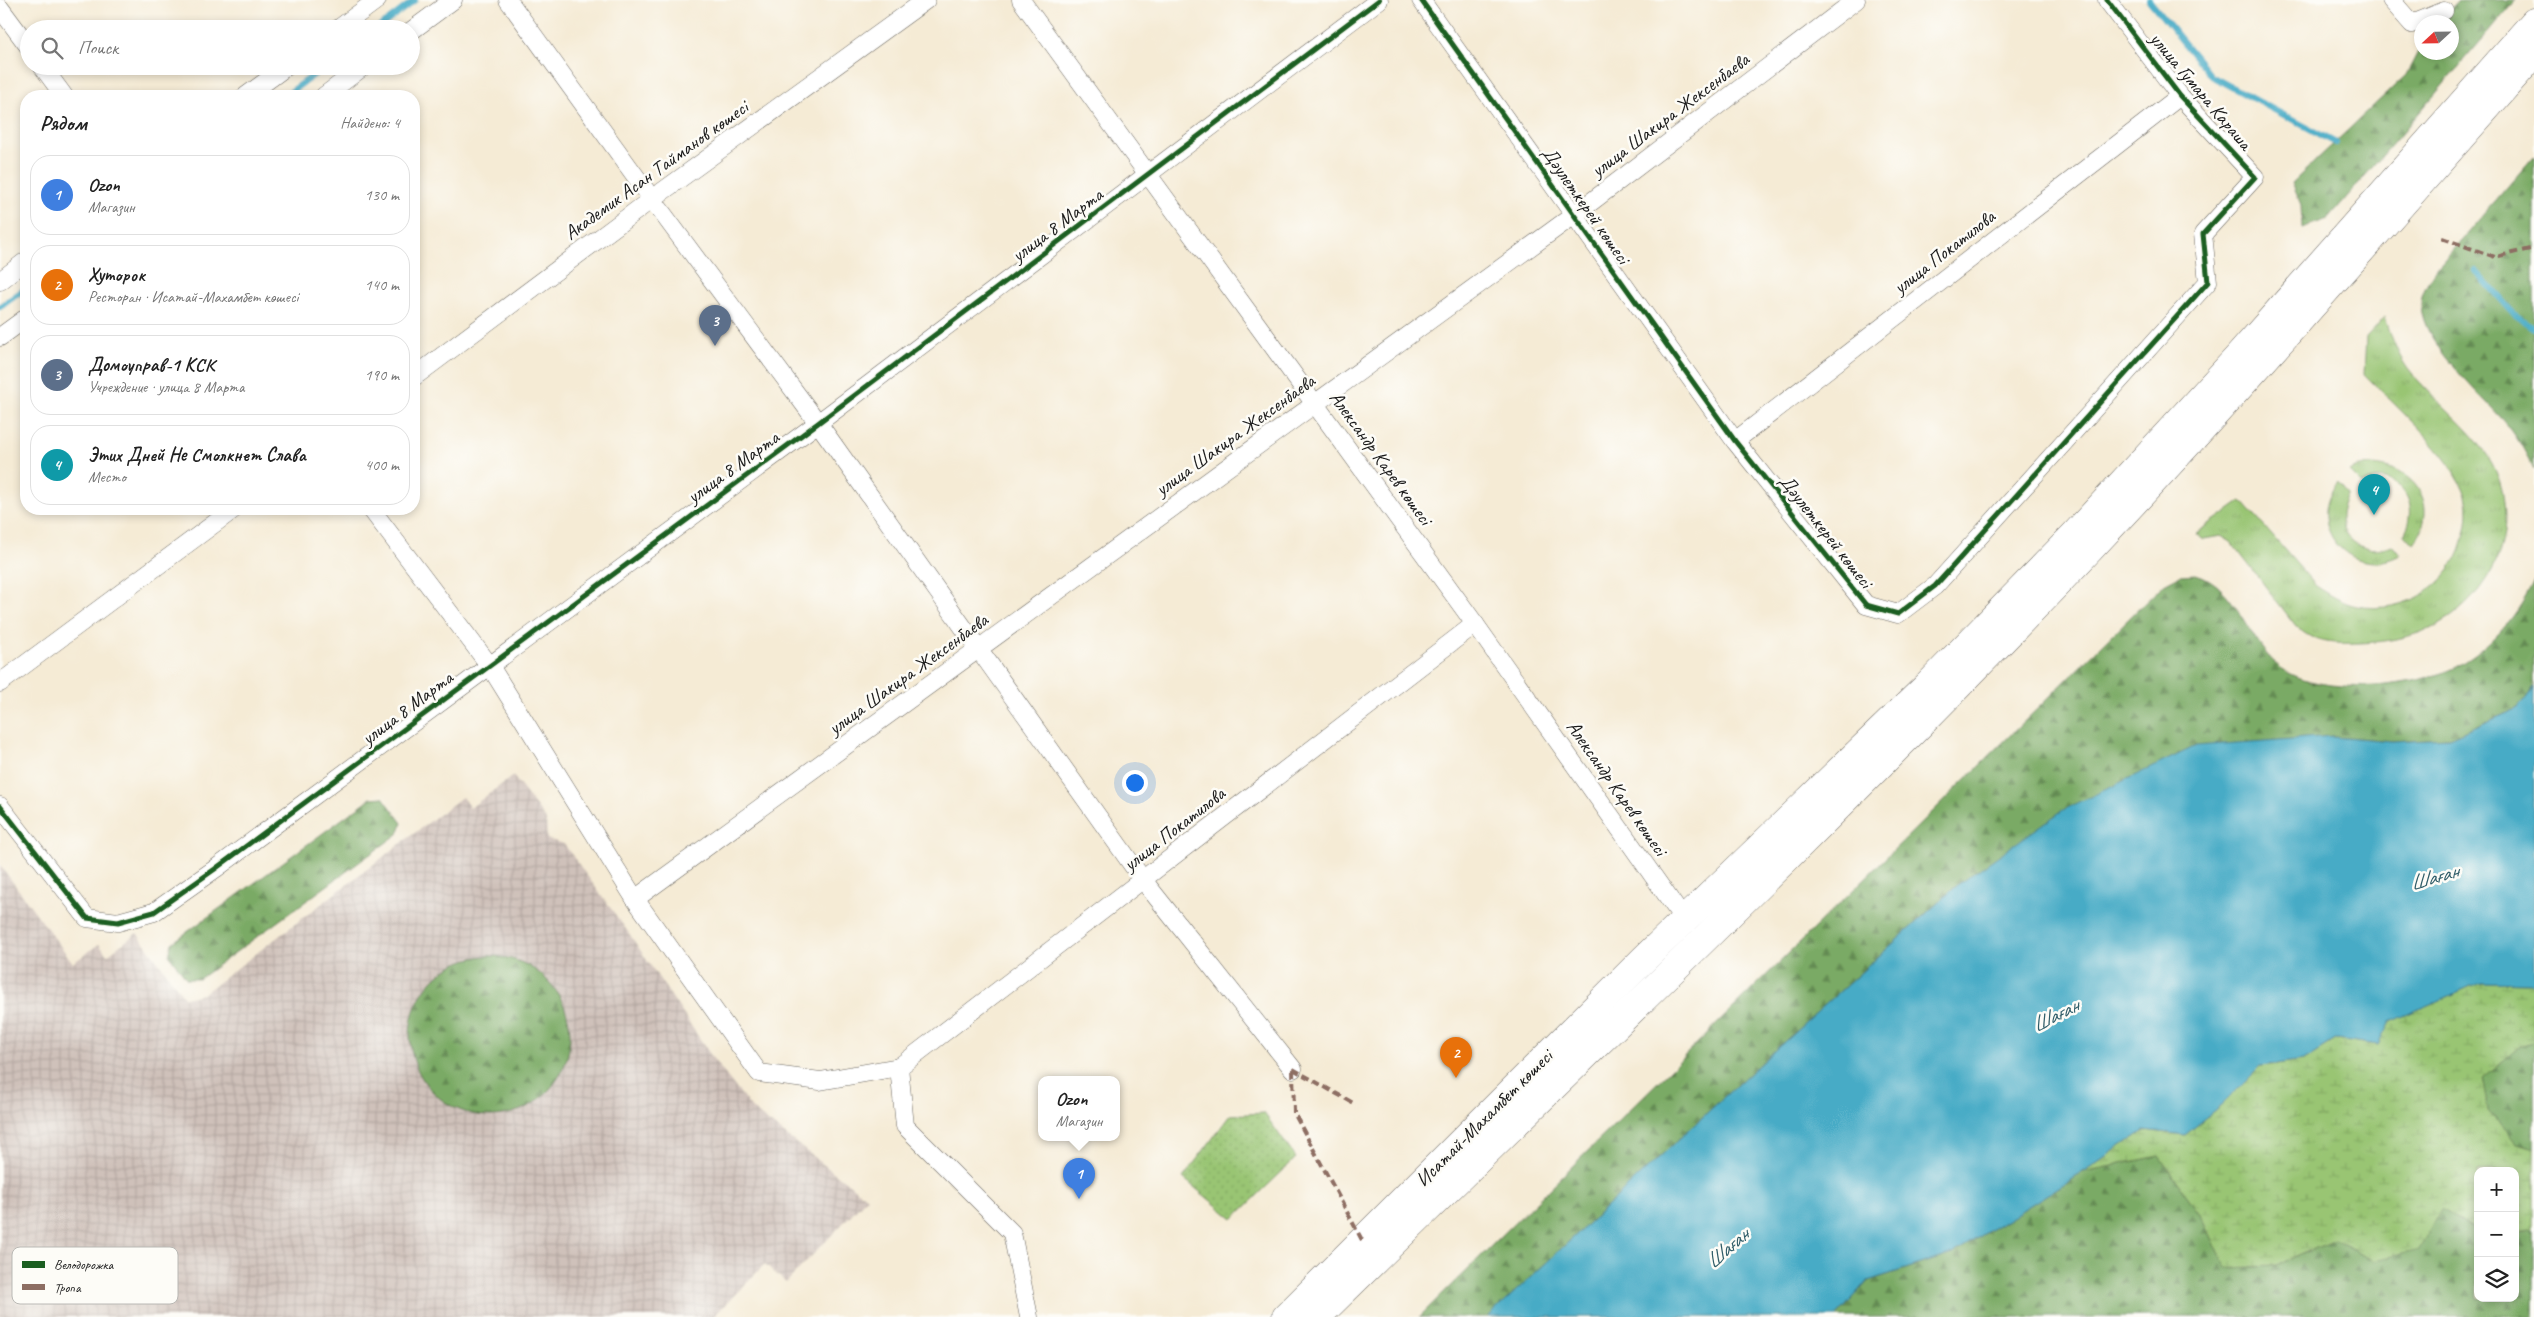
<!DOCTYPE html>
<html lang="ru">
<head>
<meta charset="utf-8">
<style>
  :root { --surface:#fff; --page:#f6f6f6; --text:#222; --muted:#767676; --line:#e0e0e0; --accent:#0b8043 }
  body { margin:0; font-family:Caveat,sans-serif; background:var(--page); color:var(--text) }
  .controls { position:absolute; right:15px; bottom:15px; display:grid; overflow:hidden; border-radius:10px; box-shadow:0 2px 8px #0003 }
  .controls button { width:45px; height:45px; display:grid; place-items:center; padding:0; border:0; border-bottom:1px solid var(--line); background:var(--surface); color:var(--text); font:25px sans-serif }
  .compass { position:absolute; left:2414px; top:15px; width:45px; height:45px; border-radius:50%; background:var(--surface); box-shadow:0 2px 8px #0003; rotate:248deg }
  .you { position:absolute; left:1134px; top:782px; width:18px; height:18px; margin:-12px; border:4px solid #fff; border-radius:50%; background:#1a73e8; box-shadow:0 0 0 8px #1a73e833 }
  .badge { display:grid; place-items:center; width:32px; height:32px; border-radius:50%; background:var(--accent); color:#fff; font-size:16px; font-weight:700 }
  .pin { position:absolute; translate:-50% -41px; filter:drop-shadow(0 1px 2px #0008) }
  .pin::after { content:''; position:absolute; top:26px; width:18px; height:15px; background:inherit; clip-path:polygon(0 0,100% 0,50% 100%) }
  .popup { position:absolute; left:1038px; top:1076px; width:82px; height:65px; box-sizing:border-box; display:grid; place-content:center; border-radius:10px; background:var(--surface); filter:drop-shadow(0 1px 4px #0005); font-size:16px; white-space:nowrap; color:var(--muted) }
  .popup b { font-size:19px; color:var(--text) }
  .popup::after { content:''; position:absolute; left:50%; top:100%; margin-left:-10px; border:10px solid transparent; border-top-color:var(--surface) }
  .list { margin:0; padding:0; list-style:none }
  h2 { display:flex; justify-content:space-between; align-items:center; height:65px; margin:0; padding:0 20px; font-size:21px }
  h2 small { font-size:16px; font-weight:400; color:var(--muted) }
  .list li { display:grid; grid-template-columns:32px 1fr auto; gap:15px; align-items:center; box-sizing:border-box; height:80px; margin:0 10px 10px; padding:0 10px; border:1px solid var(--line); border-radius:20px }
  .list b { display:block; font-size:19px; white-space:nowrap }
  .list p { margin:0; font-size:16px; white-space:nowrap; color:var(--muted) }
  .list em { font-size:16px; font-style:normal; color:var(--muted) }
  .icon { flex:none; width:28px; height:28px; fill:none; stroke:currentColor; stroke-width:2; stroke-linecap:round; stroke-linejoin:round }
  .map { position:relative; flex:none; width:2534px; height:1317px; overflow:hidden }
  .search { position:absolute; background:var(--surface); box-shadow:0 2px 8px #0003; left:20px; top:20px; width:400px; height:55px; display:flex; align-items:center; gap:12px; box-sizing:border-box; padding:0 18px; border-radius:28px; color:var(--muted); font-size:19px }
  .panel { position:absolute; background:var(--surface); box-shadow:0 2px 8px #0003; left:20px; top:90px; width:400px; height:425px; border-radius:20px }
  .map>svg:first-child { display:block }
  .industrial { fill:url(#industrial-grid) }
  .grass { fill:url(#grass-tufts); stroke:#5a7048 }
  .forest { fill:url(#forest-firs); stroke:#4b6340 }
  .wetland { fill:url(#wetland-marsh); stroke:#5a7048 }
  .park { fill:url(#park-dots); stroke:#5a7048 }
  .water { fill:#47abc6; stroke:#326471 }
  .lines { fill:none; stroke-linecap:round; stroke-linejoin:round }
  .stream { stroke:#47abc6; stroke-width:6 }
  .street-casing { stroke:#68645d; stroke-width:19 }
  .primary-casing { stroke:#68645d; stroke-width:29 }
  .street { stroke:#fff; stroke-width:18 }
  .primary { stroke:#fff; stroke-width:28 }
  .quiet { stroke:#8d6e63; stroke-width:4; stroke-dasharray:8 4; stroke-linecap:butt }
  .cycleway-casing { stroke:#fdfcf7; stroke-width:8 }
  .cycleway { stroke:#1b5e20; stroke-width:5 }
  .labels { text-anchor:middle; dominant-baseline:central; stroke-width:5; stroke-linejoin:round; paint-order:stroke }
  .street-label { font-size:20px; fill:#1c1c1c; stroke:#fdfcf7 }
  .water-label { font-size:21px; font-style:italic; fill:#2f5c68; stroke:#fdfcf7 }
  .key { fill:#fdfcf7; stroke:#bab9b5; stroke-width:1 }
  .key-label { font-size:14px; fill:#1c1c1c }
</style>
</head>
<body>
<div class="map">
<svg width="2534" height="1317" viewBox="0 0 2534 1317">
  <defs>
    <pattern id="industrial-grid" width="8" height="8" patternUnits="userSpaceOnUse" patternTransform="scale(1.25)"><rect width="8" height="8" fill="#cfc1ba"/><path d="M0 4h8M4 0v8" fill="none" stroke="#b1a59f"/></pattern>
    <pattern id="grass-tufts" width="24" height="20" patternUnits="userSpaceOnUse" patternTransform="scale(1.25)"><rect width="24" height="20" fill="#99c573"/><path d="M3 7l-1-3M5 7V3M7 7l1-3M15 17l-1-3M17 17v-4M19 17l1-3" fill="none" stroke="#83a963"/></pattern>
    <pattern id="forest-firs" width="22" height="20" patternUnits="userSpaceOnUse" patternTransform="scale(1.25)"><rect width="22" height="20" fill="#7aaa65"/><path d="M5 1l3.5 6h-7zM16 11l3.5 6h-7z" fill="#638a52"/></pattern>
    <pattern id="wetland-marsh" width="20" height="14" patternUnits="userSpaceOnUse" patternTransform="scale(1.25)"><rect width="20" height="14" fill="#99c573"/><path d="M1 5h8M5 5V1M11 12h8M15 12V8" fill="none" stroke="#83a963"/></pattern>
    <pattern id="park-dots" width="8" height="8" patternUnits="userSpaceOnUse" patternTransform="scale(1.25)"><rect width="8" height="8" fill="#99c573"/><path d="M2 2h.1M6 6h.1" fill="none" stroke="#83a963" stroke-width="1.8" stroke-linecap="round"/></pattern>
  </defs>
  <rect width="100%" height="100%" fill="#fdfcf7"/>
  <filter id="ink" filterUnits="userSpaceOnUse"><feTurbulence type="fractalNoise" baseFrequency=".02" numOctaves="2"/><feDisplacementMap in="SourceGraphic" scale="10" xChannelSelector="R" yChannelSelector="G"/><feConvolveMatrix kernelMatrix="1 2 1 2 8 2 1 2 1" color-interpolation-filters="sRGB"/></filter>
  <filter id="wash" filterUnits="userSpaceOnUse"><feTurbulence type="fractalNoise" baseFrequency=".0096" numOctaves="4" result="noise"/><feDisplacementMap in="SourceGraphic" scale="20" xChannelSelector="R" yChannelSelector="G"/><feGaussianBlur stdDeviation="1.12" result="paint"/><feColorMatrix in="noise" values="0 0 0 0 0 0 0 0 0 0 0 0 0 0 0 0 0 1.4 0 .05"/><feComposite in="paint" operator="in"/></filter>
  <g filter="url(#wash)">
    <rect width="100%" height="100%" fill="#f5ebd5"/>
    <polygon class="industrial" points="513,776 546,820 547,839 564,844 628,932 714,1060 753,1110 867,1198 786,1283 765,1264 713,1317 0,1317 0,865 73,963 99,944 107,955 137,933 185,998 203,994 462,797 470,808"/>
    <g class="grass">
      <path d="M 2385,317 C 2391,335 2397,354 2408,369 C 2438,409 2491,438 2502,490 C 2508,518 2505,547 2491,571 C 2462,623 2417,641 2359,643 C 2335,644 2314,644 2296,626 L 2231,542 L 2221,536 L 2204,539 L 2196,533 L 2242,501 L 2316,586 C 2329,594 2342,603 2357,606 C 2404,615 2451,586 2463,541 C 2467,526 2470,511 2466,496 C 2456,459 2392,403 2364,374 L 2366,337 Z"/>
      <path d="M 2370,465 C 2415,466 2442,506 2413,544 L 2404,534 C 2424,501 2394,467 2361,484 L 2349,472 L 2357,467 Z"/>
      <path d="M 2338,482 L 2348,495 C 2327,527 2357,560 2392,545 L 2400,555 C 2349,582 2303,523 2338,482 Z"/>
    </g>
    <g class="forest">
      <polygon points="2459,0 2516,0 2328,219 2302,228 2301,205 2292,183 2406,75 2421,46 2422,52 2452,52 2452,22 2438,22"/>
      <path d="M 2534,156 L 2534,470 C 2526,453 2517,436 2504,421 C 2480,394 2429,349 2422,313 C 2418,296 2427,282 2437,268 Z"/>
      <path d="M 2196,574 C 2237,585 2249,645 2281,668 C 2322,698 2422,688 2463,663 C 2494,644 2519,613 2534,581 L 2534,687 L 2519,708 L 2449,738 L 2392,741 L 2333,736 L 1961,882 L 1754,1069 L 1488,1317 L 1419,1317 L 2164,584 L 2181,575 Z"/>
      <polygon points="383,797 402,823 398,834 199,979 187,979 169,955 172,943 371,798"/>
      <circle cx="490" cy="1036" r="80"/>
      <polygon points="2534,1041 2534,1149 2517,1144 2489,1111 2483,1078 2520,1046"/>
      <polygon points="2159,1156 2202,1217 2226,1268 2276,1266 2334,1240 2375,1260 2440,1208 2478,1231 2478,1298 2515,1298 2515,1233 2534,1231 2534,1317 1836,1317 1868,1281 1952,1254 2083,1172"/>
    </g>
    <polygon class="wetland" points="2480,982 2534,983 2534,1041 2520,1046 2483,1078 2489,1111 2517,1144 2534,1149 2534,1231 2515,1233 2515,1171 2478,1171 2478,1231 2440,1209 2419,1250 2375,1260 2334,1240 2276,1266 2226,1268 2202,1217 2159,1156 2083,1172 2144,1130 2185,1135 2222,1105 2261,1066 2304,1060 2337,1039 2378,1045 2389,1022"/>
    <polygon class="park" points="1264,1113 1296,1158 1233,1219 1183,1178 1230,1115"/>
    <polygon class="water" points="2534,687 2534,983 2480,982 2390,1022 2378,1045 2337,1039 2304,1060 2261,1066 2222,1105 2185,1135 2144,1130 2083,1172 1952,1254 1868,1281 1836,1317 1488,1317 1754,1069 1961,882 2063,810 2196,746 2333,736 2392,741 2449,738 2519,708"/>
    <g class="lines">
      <g class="stream">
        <polyline points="2149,0 2211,76 2336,143"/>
        <polyline points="377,29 415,0"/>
        <polyline points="285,96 326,66"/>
        <polyline points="2476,271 2514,314 2534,328"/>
        <polyline points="0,307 26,288"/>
      </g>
    </g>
  </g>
  <g filter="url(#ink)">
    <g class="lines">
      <defs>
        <g id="street">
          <polyline points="508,0 652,199 818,423 1143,880 1293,1069"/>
          <polyline points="1021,0 1475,624 1685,921"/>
          <polyline points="1421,0 1735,441 1866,605 1898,614 1935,586 2208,282 2203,234 2255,177 2180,96 2107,0"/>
          <polyline points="2391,0 2412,24 2444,11"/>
          <polyline points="0,8 29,47"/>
          <polyline points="338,29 377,0"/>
          <polyline points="411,31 453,0"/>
          <polyline points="42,66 64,96"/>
          <polyline points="246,96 287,66"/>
          <polyline points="324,96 364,66"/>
          <polyline points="0,281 26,261"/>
          <polyline points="0,337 26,318"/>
          <polyline points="414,377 652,199 926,0"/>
          <polyline points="1735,441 2180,96"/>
          <polyline points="371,509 490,666 635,899 759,1073 820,1081 899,1067 1475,624"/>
          <polyline points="0,683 234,509"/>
          <polyline points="0,806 87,918 118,922 154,912 215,869 818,423 1379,0"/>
          <polyline points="635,899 1574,215 1856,0"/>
          <polyline points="899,1067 905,1126 1012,1233 1029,1317"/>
        </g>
        <g id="primary">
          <polyline points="1286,1317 1644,959 1926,687 2076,533 2237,358 2534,22"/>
          <path d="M 1317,1317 C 1577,1062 1842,811 2092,547 C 2244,386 2388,220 2534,54"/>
        </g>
      </defs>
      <use href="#street" class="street-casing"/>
      <use href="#primary" class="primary-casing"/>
      <use href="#street" class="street"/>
      <use href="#primary" class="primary"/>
      <g class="quiet">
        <polyline points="2442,238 2495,257 2534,248"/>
        <polyline points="1293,1069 1294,1113 1362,1240"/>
        <polyline points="1293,1069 1353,1103"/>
      </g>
      <defs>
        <g id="cycleway">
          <polyline points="1421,0 1735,441 1866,605 1898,614 1935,586 2208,282 2203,234 2255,177 2180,96 2107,0"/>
          <polyline points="0,806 87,918 118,922 154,912 215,869 818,423 1379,0"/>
        </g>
      </defs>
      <use href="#cycleway" class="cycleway-casing"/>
      <use href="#cycleway" class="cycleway"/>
    </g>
  </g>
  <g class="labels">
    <g class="street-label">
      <text transform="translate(2201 91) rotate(50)">улица Гумара Караша</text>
      <text transform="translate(1670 115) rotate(-37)">улица Шакира Жексенбаева</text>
      <text transform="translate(656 170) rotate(-36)">Академик Асан Тайманов көшесі</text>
      <text transform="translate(1586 205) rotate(55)">Дәулеткерей көшесі</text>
      <text transform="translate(1057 225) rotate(-37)">улица 8 Марта</text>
      <text transform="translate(1944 252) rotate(-38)">улица Покатилова</text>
      <text transform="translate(1235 435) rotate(-36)">улица Шакира Жексенбаева</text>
      <text transform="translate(1381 458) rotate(54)">Александр Карев көшесі</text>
      <text transform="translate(733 467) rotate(-36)">улица 8 Марта</text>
      <text transform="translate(1826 531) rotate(52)">Дәулеткерей көшесі</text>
      <text transform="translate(908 674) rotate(-36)">улица Шакира Жексенбаева</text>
      <text transform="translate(407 708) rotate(-37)">улица 8 Марта</text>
      <text transform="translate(1617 788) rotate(55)">Александр Карев көшесі</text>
      <text transform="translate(1174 829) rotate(-38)">улица Покатилова</text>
      <text transform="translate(1484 1118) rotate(-45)">Исатай-Махамбет көшесі</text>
    </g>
    <g class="water-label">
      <text transform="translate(2434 877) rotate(-16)">Шаған</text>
      <text transform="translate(2055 1015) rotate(-27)">Шаған</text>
      <text transform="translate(1727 1248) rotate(-41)">Шаған</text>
    </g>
  </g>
  <rect x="12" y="1247" width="166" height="57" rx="8" class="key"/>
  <rect x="22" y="1261" width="23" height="7" fill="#1b5e20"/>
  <rect x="22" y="1284" width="23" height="6" fill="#8d6e63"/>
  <g class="key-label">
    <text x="54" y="1269">Велодорожка</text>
    <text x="54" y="1292">Тропа</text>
  </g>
</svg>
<div class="controls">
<button>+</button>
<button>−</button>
<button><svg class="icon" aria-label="layers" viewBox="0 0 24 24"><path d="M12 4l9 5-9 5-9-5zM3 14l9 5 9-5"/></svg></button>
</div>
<svg class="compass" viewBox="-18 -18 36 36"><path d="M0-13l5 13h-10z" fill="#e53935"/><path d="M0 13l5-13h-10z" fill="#767676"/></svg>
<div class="you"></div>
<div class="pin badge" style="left:1079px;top:1199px;background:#3f7fe0">1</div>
<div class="popup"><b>Ozon</b>Магазин</div>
<div class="pin badge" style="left:1456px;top:1078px;background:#e8710a">2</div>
<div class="pin badge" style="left:715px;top:346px;background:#5c6f8a">3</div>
<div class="pin badge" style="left:2374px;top:515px;background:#0f9aa8">4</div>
<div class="search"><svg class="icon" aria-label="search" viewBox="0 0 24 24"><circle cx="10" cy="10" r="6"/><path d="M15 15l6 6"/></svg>Поиск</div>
<section class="panel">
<h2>Рядом<small>Найдено: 4</small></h2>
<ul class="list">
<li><span class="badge" style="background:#3f7fe0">1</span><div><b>Ozon</b><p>Магазин</p></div><em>130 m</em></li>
<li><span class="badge" style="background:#e8710a">2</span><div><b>Хуторок</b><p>Ресторан · Исатай-Махамбет көшесі</p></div><em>140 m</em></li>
<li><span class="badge" style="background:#5c6f8a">3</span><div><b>Домоуправ-1 КСК</b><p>Учреждение · улица 8 Марта</p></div><em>190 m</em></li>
<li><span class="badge" style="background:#0f9aa8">4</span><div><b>Этих Дней Не Смолкнет Слава</b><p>Место</p></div><em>400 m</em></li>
</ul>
</section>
</div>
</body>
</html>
